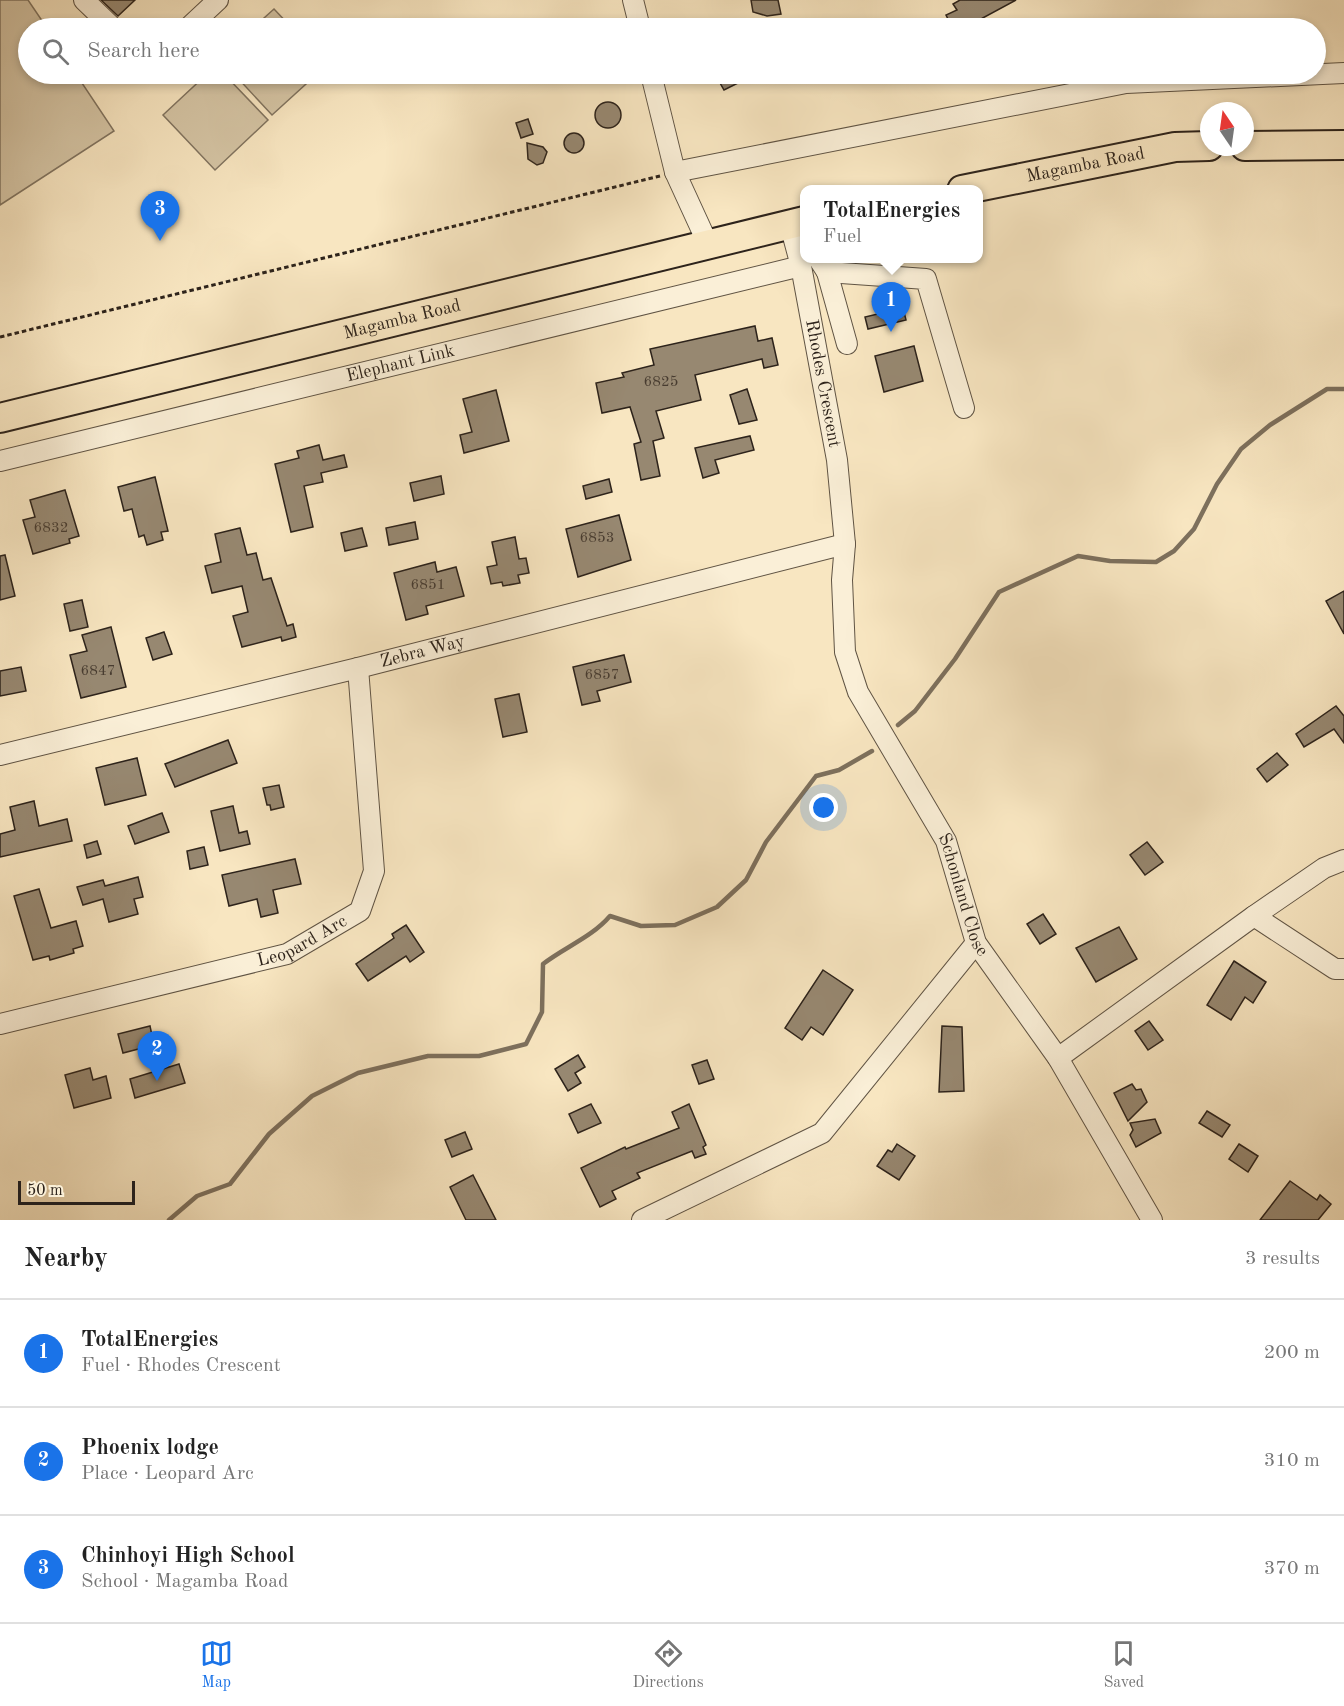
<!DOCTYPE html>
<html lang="en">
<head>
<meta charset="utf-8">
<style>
  :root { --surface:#fff; --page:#f2f2f2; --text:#222; --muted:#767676; --line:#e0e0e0; --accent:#1a73e8 }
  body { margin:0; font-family:"Old Standard TT",serif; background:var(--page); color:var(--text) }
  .compass { position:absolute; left:1200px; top:102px; width:54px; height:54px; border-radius:50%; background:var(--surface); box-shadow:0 3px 9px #0003; rotate:347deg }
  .scale { position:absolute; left:18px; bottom:15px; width:117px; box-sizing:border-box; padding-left:6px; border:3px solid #2d231b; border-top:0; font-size:16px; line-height:21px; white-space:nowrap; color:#2d231b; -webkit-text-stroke:4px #faefd7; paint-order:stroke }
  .you { position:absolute; left:824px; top:808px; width:21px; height:21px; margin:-15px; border:4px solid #fff; border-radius:50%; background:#1a73e8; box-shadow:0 0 0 9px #1a73e833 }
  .badge { display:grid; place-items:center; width:39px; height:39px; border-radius:50%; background:var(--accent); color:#fff; font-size:20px; font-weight:700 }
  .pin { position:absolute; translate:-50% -50px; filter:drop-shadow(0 2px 3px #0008) }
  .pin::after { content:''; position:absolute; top:32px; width:21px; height:18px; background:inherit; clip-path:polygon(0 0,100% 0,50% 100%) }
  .popup { position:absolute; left:800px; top:185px; width:183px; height:78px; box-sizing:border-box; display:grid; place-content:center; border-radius:12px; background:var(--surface); filter:drop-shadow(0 2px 4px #0005); font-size:20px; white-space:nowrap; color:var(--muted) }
  .popup b { font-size:22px; color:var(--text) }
  .popup::after { content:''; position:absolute; left:50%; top:100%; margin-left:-12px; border:12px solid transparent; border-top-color:var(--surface) }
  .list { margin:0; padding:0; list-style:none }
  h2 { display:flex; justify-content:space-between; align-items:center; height:78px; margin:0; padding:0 24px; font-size:26px }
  h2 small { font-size:20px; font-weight:400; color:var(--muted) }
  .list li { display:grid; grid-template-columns:39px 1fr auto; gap:18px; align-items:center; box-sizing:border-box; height:108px; padding:0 24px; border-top:2px solid var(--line) }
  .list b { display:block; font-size:22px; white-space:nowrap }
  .list p { margin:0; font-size:20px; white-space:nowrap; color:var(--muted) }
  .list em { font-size:20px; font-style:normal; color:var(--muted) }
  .icon { flex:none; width:33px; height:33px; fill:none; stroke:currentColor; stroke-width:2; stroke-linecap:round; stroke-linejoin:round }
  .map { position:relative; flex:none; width:1344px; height:1220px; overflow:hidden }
  .search { position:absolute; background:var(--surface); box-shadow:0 3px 9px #0003; left:18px; right:18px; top:18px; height:66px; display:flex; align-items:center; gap:15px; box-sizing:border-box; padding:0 21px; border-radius:33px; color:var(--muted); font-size:22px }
  .sheet { height:402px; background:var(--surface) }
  nav { display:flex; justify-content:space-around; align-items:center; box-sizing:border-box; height:84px; border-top:2px solid var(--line); background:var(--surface); font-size:16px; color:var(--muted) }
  nav a { display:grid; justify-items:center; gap:3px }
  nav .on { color:var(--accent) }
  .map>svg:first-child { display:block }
  .green { fill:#d5c5a5; stroke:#817460; stroke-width:1.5 }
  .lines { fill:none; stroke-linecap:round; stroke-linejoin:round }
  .stream { stroke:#7d705d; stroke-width:4.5 }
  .building { fill:#978871; stroke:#2d231b; stroke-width:1.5 }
  .minor-casing { stroke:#605444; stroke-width:22 }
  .highway-casing { stroke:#2d231b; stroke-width:32 }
  .path { stroke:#2d231b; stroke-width:3; stroke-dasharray:4.5 3; stroke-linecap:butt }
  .minor { stroke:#faefd7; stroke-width:20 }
  .highway { stroke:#f8e6c1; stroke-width:28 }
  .labels { text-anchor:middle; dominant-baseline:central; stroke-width:5; stroke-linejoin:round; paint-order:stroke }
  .number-label { font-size:15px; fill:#483c30 }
  .street-label { font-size:18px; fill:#2d231b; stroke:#faefd7 }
</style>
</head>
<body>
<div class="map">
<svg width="1344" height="1220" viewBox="0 0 1344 1220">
  <rect width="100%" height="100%" fill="#f8e6c1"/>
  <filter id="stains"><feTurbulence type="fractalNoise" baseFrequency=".00333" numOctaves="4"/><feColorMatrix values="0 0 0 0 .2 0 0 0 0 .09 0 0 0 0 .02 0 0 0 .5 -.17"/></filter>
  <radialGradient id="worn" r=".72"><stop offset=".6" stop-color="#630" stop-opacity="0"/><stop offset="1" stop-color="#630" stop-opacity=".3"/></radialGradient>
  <g class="green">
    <polygon points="0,0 28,0 47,28 28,28 28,74 76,74 114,131 0,205"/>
    <polygon points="274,9 292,28 253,28"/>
    <polygon points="207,74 224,74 268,120 215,170 163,115"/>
    <polygon points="234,74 317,74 272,115"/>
  </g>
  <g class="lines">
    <g class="stream">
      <polyline points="898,725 915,711 955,659 999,592 1078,556 1110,561 1156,562 1174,551 1194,529 1217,484 1241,449 1270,425 1327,389 1344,389"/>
      <path d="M 169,1220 L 197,1196 L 230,1184 L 269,1134 L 312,1096 L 358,1073 L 428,1056 L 479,1056 L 526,1044 L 542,1012 L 543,964 C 565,947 592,937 610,916 L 641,926 L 675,925 L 717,907 L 746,880 L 766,842 L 816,776 L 839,770 L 872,751"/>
    </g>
  </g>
  <g class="building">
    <polygon points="101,0 135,0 118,16"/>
    <polygon points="751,0 778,0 781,14 767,16 753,12"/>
    <polygon points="960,0 1016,0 968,26 965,20 952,27 946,15 957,10 953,4"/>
    <polygon points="715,74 756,74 724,90"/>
    <circle cx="608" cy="115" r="13"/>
    <polygon points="528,119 533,134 521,138 516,123"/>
    <circle cx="574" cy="143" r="10"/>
    <polygon points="527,143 543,147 547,152 543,163 537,165 528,159"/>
    <polygon points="903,308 906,320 868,329 865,317"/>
    <polygon points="755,326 758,341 772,338 778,365 764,368 762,359 695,375 701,400 656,411 664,438 653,441 660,476 641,480 634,444 641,442 630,407 602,413 596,383 624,377 622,373 654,365 650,349"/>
    <polygon points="914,346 923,381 884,392 875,356"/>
    <polygon points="747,389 757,420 739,424 730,395"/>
    <polygon points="496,390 509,441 464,453 460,435 472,432 463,399"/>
    <polygon points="750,436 754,450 715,460 719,473 703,478 695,448"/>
    <polygon points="319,445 323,460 344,455 347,467 321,473 323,482 304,486 313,527 291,532 275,464 299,458 297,451"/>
    <polygon points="441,476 444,494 414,501 410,483"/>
    <polygon points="155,477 168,531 161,532 163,540 147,545 144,535 139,537 132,509 124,511 118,487"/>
    <polygon points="609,479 612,492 586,499 583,486"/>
    <polygon points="65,490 79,536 69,539 70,543 33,554 23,520 35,517 30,500"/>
    <polygon points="619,515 631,560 578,577 566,529"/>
    <polygon points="415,522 418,539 389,545 386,528"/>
    <polygon points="240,528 247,555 256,553 263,580 271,578 287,626 293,624 296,637 282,641 281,637 242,647 233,616 248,612 242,586 212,593 205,566 221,562 215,534"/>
    <polygon points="362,528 367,546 345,551 341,533"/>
    <polygon points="515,537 519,559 526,558 529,573 518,575 520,583 503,586 502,582 491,584 487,567 497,565 492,542"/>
    <polygon points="5,555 15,596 0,600 0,556"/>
    <polygon points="435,562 437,572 456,567 464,596 426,606 428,614 406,620 394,573"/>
    <polygon points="1344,591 1344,634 1326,601"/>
    <polygon points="82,600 88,627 70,631 64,604"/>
    <polygon points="111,627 126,687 81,698 70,655 87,651 82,635"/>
    <polygon points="164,632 172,654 153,660 146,638"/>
    <polygon points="624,655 631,682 597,691 600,701 582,705 573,667"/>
    <polygon points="21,667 26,691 0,696 0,671"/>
    <polygon points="519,694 527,732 503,737 495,699"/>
    <polygon points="1336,706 1344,716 1344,743 1334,729 1304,747 1296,734"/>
    <polygon points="228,740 237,763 175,787 165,764"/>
    <polygon points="1277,753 1288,765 1267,782 1257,769"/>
    <polygon points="137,758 146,795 105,805 96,768"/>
    <polygon points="279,785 284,807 271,810 270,805 267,805 263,788"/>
    <polygon points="34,801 39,826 67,819 72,841 0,857 0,834 15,830 10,807"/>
    <polygon points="233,806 239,833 247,831 250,844 220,851 211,811"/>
    <polygon points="162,813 169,832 135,844 128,826"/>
    <polygon points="97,841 101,854 87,858 84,845"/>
    <polygon points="1147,842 1163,862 1145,875 1130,855"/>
    <polygon points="204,847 208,865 190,869 187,851"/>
    <polygon points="295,859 301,884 273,890 278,913 261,917 257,899 229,906 222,875"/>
    <polygon points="138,877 143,897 134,899 138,914 109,922 103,899 83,905 77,887 103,880 105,886"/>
    <polygon points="39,889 51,928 76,921 83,946 73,949 74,953 50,960 49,956 33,960 14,896"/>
    <polygon points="1043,914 1056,934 1040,944 1027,924"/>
    <polygon points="406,925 424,952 410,962 406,956 368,981 356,964 394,938 392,934"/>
    <polygon points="1119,927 1137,959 1096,982 1076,948"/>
    <polygon points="1234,961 1266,982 1253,1003 1245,997 1231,1020 1207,1005"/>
    <polygon points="823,970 853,990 823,1035 811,1027 802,1040 785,1028"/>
    <polygon points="1149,1021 1163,1040 1148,1050 1135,1031"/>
    <polygon points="150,1026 154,1045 123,1053 118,1034"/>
    <polygon points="942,1026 962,1027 964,1091 939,1092"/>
    <polygon points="578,1055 585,1067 575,1073 581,1083 568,1091 555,1069"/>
    <polygon points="707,1060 714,1079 699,1084 692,1065"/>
    <polygon points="179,1064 185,1083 135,1098 130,1079"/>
    <polygon points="90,1068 93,1080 106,1076 111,1098 74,1108 65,1075"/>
    <polygon points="1132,1084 1136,1090 1141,1089 1147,1102 1128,1121 1114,1093"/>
    <polygon points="591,1104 601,1123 578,1133 569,1114"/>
    <polygon points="689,1104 706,1145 703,1147 706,1154 695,1158 692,1151 637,1173 640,1178 612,1191 616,1199 600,1207 581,1168 625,1147 626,1149 679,1128 672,1112"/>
    <polygon points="1207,1111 1230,1125 1222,1137 1199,1123"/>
    <polygon points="1155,1119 1161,1133 1136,1147 1130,1135 1133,1130 1130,1123"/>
    <polygon points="465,1132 472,1149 452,1157 445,1140"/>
    <polygon points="897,1144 915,1156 899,1180 877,1166 888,1150 892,1152"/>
    <polygon points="1239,1144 1258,1156 1248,1172 1229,1159"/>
    <polygon points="473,1175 496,1220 466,1220 450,1187"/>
    <polygon points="1290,1181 1317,1200 1320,1195 1331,1204 1318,1220 1260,1220"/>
  </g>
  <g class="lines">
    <defs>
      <g id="minor">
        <polyline points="84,0 113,28"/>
        <polyline points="633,0 640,28"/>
        <polyline points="188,28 218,0"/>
        <polyline points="651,74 675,172 708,244"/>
        <polyline points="675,172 1126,83 1344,73"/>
        <path id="s1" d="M 790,225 L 801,266 L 837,460 L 845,544 L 842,580 L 845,652 L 858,692 L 946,841 L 976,943 L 1058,1058 L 1152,1220"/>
        <polyline points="818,258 827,272 926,279 964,408"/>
        <polyline points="827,272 847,344"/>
        <path id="s2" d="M 0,461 L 801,266"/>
        <path id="s3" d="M 0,755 L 358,668 L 845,544"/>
        <polyline points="1254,916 1335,969 1344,969"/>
        <path id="s4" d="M 0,1024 L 287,954 L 360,911 L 374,871 L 358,668"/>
        <polyline points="1058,1058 1254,916 1324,868 1344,860"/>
        <polyline points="642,1220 822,1133 976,943"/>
      </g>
      <g id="highway">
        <polyline points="1245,146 1344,145"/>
        <path id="s5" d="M 962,190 L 1175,147 L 1209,146"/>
        <path id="s6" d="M 0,418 L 804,221"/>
      </g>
    </defs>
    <use href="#minor" class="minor-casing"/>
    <use href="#highway" class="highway-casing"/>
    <polyline class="path" points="0,337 660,176"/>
    <use href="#minor" class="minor"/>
    <use href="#highway" class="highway"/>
  </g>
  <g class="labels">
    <g class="number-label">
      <text x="661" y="382">6825</text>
      <text x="51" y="528">6832</text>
      <text x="597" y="538">6853</text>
      <text x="428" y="585">6851</text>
      <text x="98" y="671">6847</text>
      <text x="602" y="675">6857</text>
    </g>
    <g class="street-label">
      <text stroke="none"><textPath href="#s5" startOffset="126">Magamba Road</textPath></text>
      <text stroke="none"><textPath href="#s6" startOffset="414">Magamba Road</textPath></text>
      <text stroke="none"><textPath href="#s2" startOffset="412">Elephant Link</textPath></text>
      <text stroke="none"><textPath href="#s1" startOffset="162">Rhodes Crescent</textPath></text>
      <text stroke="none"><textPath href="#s3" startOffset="435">Zebra Way</textPath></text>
      <text stroke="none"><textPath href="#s1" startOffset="704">Schonland Close</textPath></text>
      <text stroke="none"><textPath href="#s4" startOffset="314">Leopard Arc</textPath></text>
    </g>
  </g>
  <rect width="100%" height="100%" filter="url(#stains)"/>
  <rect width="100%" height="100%" fill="url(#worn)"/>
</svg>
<svg class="compass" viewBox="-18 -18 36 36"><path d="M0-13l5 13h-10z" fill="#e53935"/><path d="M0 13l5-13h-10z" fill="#767676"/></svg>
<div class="scale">50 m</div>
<div class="you"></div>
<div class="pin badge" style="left:891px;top:332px">1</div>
<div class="popup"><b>TotalEnergies</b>Fuel</div>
<div class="pin badge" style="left:157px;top:1081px">2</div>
<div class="pin badge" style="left:160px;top:241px">3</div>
<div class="search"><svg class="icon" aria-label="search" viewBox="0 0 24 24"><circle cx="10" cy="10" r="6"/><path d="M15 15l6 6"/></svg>Search here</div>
</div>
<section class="sheet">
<h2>Nearby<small>3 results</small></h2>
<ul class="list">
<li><span class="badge">1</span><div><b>TotalEnergies</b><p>Fuel · Rhodes Crescent</p></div><em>200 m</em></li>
<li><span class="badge">2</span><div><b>Phoenix lodge</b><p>Place · Leopard Arc</p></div><em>310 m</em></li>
<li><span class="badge">3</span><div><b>Chinhoyi High School</b><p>School · Magamba Road</p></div><em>370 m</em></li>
</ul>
</section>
<nav>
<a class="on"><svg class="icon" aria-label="map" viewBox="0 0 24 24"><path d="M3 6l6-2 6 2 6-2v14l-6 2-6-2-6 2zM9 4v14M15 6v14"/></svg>Map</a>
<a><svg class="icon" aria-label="directions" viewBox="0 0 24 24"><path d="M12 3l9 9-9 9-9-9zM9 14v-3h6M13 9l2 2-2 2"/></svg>Directions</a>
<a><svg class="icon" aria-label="saved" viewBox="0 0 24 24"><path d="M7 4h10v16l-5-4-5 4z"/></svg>Saved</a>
</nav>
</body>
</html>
